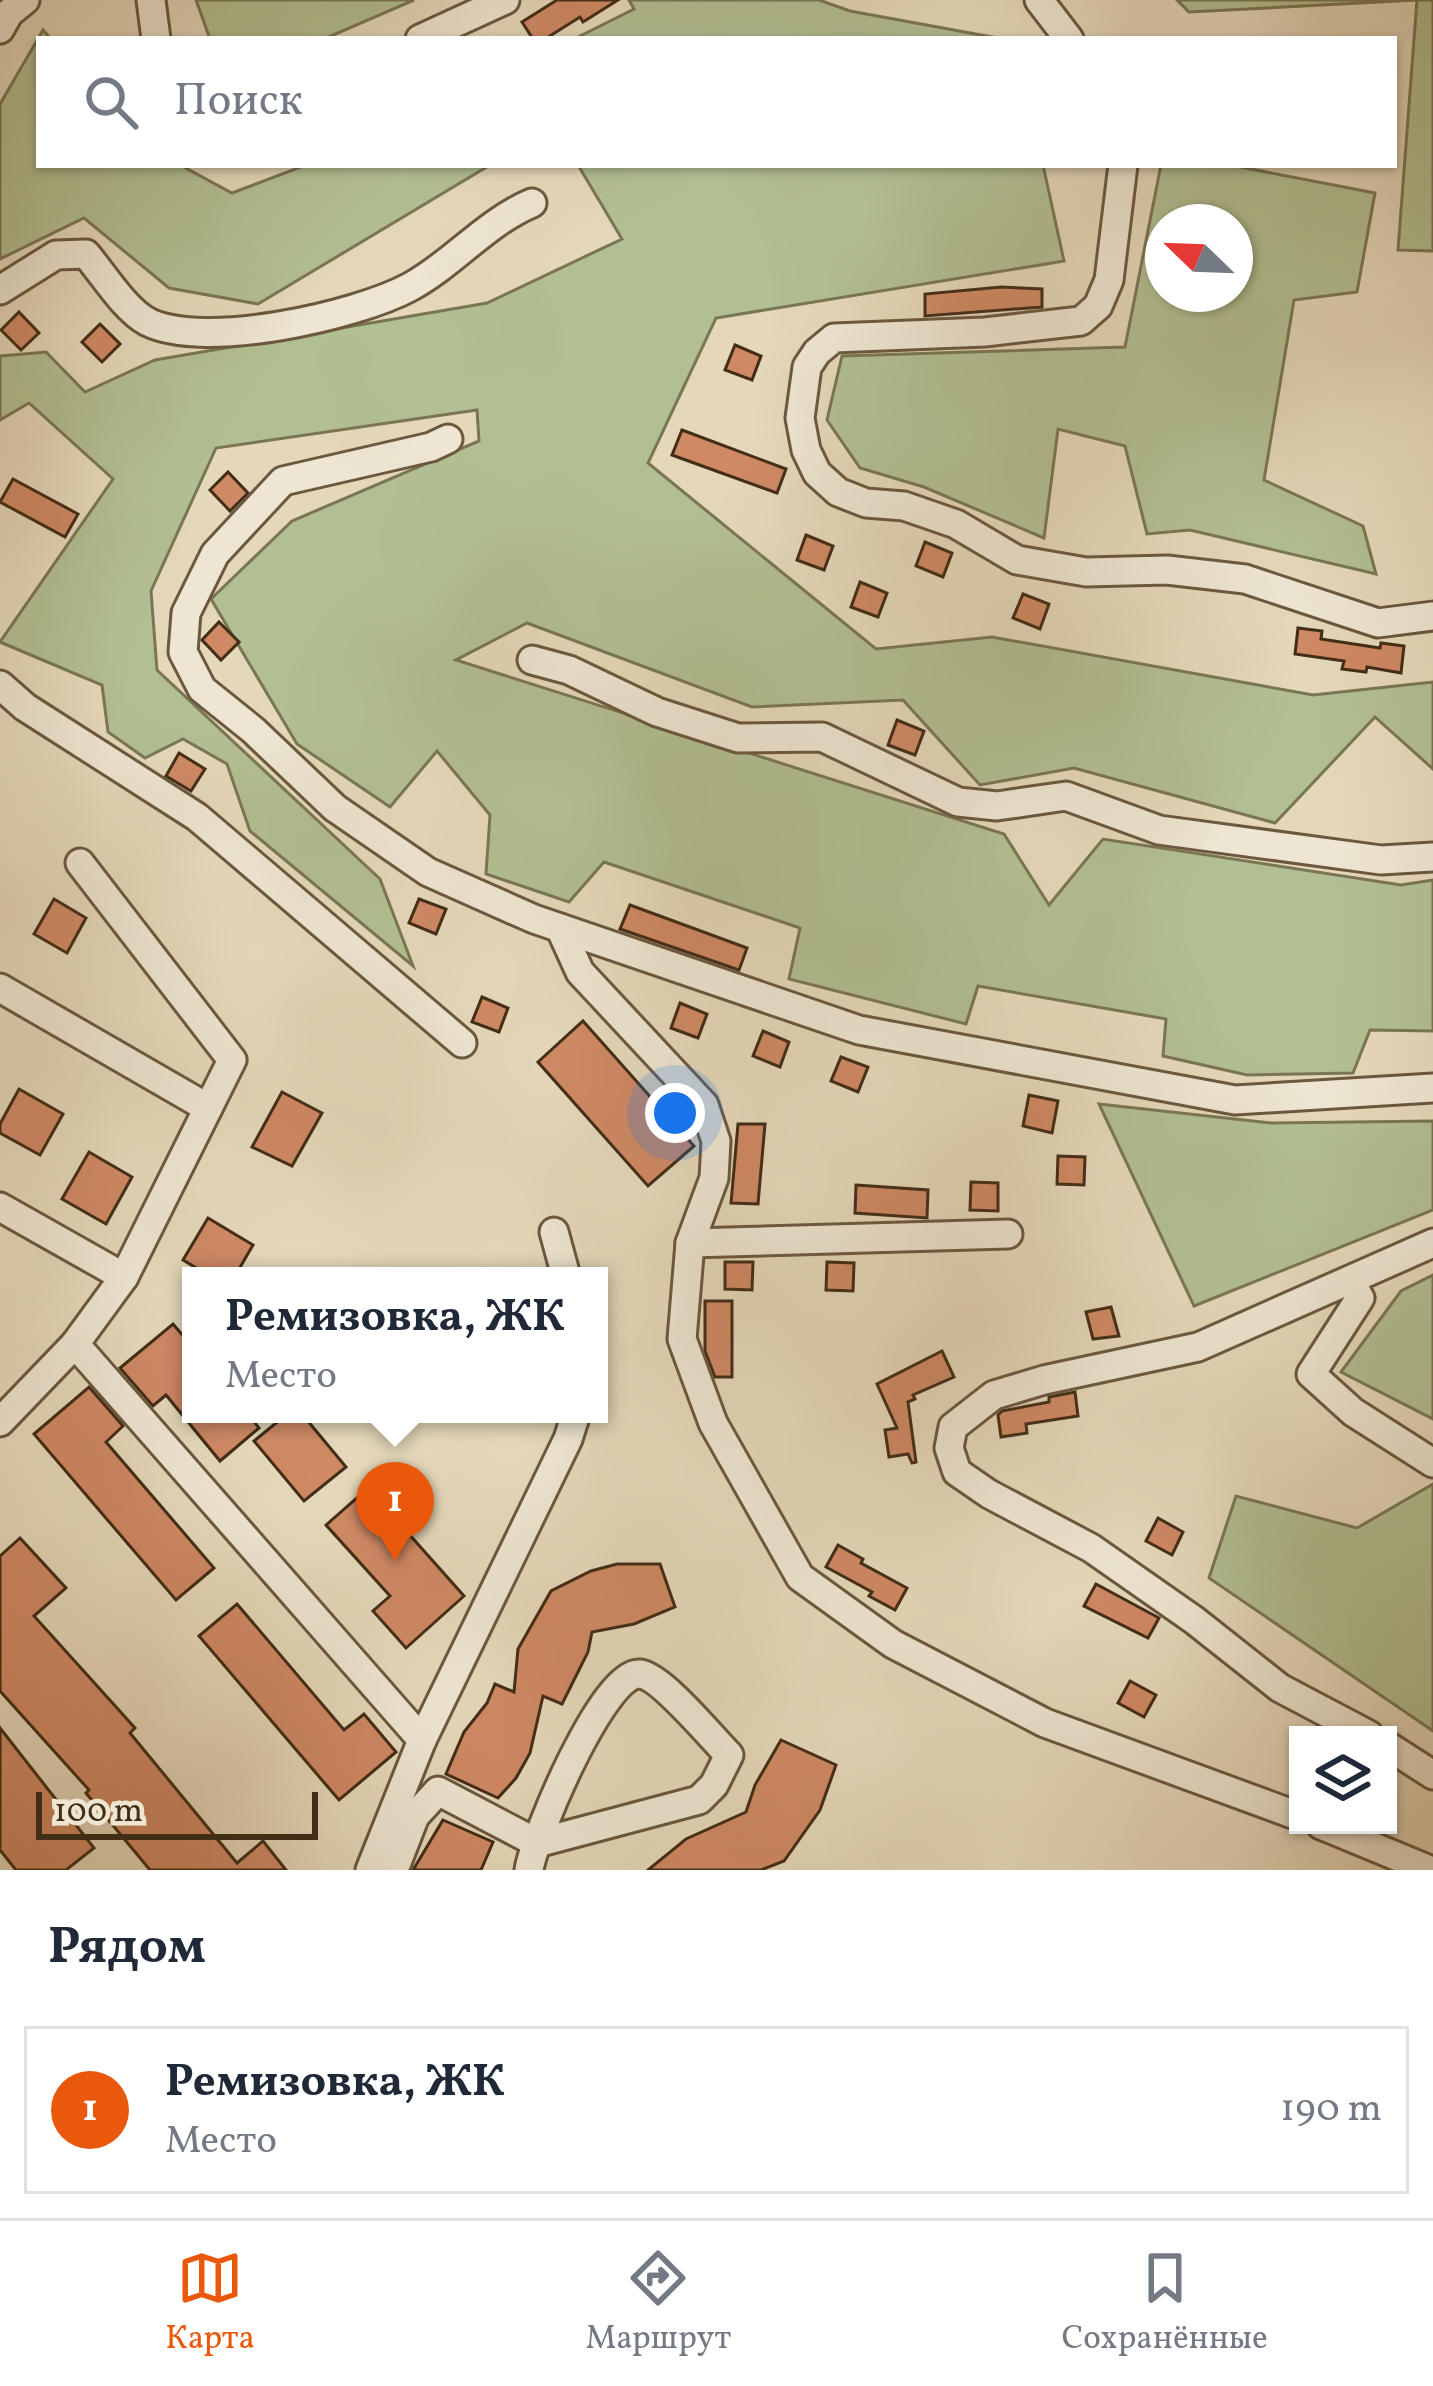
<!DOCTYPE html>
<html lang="ru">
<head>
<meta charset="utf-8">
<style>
  :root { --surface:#fff; --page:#f6f6f7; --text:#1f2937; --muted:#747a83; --line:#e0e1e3; --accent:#ea580c }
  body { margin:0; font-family:Vollkorn,serif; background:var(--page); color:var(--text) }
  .controls { position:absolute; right:36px; bottom:36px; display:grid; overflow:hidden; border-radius:0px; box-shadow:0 3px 9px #0004 }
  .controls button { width:108px; height:108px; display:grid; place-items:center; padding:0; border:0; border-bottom:3px solid var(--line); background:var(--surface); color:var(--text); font:60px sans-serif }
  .compass { position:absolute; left:1145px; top:204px; width:108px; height:108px; border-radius:50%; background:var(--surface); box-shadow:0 3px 9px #0004; rotate:293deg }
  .scale { position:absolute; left:36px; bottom:30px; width:282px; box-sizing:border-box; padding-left:12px; border:6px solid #422d16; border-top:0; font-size:33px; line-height:42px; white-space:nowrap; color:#422d16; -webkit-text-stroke:9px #eee6d2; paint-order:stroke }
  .you { position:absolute; left:675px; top:1113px; width:42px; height:42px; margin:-30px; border:9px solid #fff; border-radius:50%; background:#1a73e8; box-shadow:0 0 0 18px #1a73e833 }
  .badge { display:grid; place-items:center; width:78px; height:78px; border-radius:50%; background:var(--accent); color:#fff; font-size:39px; font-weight:700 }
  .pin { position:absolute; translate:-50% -99px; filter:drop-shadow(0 3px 6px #0008) }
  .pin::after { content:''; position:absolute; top:63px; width:42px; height:36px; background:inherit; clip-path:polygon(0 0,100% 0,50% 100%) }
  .popup { position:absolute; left:182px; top:1267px; width:426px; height:156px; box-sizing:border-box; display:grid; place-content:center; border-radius:0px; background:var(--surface); filter:drop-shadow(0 3px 9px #0005); font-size:39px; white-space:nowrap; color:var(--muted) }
  .popup b { font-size:45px; color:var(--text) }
  .popup::after { content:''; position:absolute; left:50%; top:100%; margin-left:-24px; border:24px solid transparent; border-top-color:var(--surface) }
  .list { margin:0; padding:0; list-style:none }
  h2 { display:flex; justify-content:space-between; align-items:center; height:156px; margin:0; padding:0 48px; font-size:51px }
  h2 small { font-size:39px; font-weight:400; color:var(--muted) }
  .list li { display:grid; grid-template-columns:78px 1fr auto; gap:36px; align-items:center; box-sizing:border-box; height:168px; margin:0 24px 24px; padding:0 24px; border:3px solid var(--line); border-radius:0px }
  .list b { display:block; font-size:45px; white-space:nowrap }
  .list p { margin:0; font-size:39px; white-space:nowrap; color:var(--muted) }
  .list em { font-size:39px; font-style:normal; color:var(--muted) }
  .icon { flex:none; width:66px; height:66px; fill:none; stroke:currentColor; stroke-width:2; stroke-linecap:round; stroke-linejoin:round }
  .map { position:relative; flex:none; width:1433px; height:1870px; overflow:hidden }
  .search { position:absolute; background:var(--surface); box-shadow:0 3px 9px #0004; left:36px; right:36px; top:36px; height:132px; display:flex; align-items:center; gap:30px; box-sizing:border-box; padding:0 42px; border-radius:0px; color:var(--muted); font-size:45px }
  .sheet { height:348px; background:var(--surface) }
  nav { display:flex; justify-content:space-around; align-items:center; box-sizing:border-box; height:168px; border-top:3px solid var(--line); background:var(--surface); font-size:33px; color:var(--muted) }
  nav a { display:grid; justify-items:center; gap:6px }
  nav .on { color:var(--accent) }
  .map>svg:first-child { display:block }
  .green { fill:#b2bf92; stroke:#7a7654; stroke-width:3; fill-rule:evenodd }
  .building { fill:#cf8965; stroke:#422d16; stroke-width:3 }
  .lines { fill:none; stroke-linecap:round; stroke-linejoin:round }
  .minor-casing { stroke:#6b583f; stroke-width:33 }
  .minor { stroke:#eee6d2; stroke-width:27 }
</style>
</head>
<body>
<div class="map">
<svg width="1433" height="1870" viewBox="0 0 1433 1870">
  <rect width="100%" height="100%" fill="#e5d8ba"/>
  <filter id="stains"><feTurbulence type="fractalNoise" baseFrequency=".00167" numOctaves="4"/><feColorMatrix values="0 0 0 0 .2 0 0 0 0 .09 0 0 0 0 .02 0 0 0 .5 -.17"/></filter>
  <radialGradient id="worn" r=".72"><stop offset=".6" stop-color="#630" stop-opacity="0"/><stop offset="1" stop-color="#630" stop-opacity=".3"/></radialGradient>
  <g class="green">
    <polygon points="196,0 414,0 324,39 210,39"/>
    <polygon points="629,0 819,0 850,11 1003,39 574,39 634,9"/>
    <polygon points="1177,0 1433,0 1433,251 1398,250 1417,0 1189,12"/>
    <polygon points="43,30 51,39 39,39 39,165 180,165 232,193 306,165 490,165 258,304 169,288 84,218 0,259 0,104"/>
    <polygon points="578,165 1043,165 1064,261 716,318 648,463 876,649 992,637 1313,695 1433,682 1433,769 1375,717 1275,823 1074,768 980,785 903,700 752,707 527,623 456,660 1004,834 1049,905 1103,839 1401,885 1433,880 1433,1031 1370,1030 1353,1073 1247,1075 1163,1056 1166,1019 978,986 966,1024 789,979 800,928 604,862 569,902 486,874 490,815 437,751 390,807 297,744 211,599 292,521 479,441 477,410 216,448 151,591 157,670 380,879 413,966 250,831 227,764 183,739 145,758 108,732 102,685 0,642 113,479 29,403 0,420 0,356 46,352 85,392 155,360 487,303 622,239"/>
    <path d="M 1161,165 L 1230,165 L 1375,193 L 1357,292 L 1294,300 L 1264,480 L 1363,526 L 1376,574 L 1190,530 L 1147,534 L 1125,446 L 1058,429 L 1044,538 L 924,487 L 860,468 L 827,420 L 842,356 L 1125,347 ZM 1163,222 L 1235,222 L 1235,294 L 1163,294 Z"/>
    <polygon points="1099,1104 1271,1123 1433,1121 1433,1210 1194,1306"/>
    <polygon points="1433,1275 1433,1419 1341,1372 1401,1291"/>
    <polygon points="1433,1484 1433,1731 1209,1578 1236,1496 1357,1528"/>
  </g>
  <g class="building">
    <polygon points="557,0 618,0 583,22 580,17 545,39 533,39 522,22"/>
    <polygon points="1001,287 1042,289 1042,307 925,316 925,294"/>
    <polygon points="19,312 39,333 21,350 1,330"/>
    <polygon points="100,324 120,344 102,362 82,342"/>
    <polygon points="735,345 761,356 752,380 725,370"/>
    <polygon points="682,430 786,469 777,493 672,455"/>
    <polygon points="228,472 248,493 230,511 210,490"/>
    <polygon points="13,479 78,514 65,537 0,502"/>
    <polygon points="806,535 833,546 824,570 797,560"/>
    <polygon points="925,542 952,553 943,577 916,566"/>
    <polygon points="860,582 887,593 878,617 851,607"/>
    <polygon points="1023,594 1049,604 1040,629 1013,618"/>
    <polygon points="219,622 239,642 221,660 202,640"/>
    <polygon points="1298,628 1322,631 1321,639 1380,648 1381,643 1404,646 1401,673 1367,667 1366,672 1342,669 1344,661 1295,654"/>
    <polygon points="897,720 924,731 915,755 888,745"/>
    <polygon points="179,753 205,769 191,791 166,776"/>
    <polygon points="54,899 86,918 67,953 34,934"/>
    <polygon points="419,899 446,909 436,934 409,923"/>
    <polygon points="630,905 747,948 739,970 620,929"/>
    <polygon points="482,997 508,1008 499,1032 472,1022"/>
    <polygon points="680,1003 707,1014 698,1038 671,1028"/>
    <polygon points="583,1021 694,1146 648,1186 538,1062"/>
    <polygon points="763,1031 789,1042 780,1067 753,1056"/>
    <polygon points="841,1057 868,1067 858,1092 831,1081"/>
    <polygon points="19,1089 63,1114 40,1155 0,1133 0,1124"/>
    <polygon points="282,1092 322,1113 292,1166 252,1147"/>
    <polygon points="1029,1095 1058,1101 1052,1133 1023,1126"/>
    <polygon points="738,1124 765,1124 758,1204 731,1203"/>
    <polygon points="89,1152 132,1177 106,1224 62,1199"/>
    <polygon points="1058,1156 1085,1157 1084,1185 1057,1184"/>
    <polygon points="971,1182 998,1183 998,1211 970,1210"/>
    <polygon points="856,1185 928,1190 927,1218 855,1213"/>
    <polygon points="208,1218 253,1245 235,1276 210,1276 183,1260"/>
    <polygon points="725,1262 753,1262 752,1290 725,1289"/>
    <polygon points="827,1262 854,1263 853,1291 826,1290"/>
    <polygon points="705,1301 732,1301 732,1377 715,1377 705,1351"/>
    <polygon points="1111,1307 1119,1336 1093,1339 1086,1312"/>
    <polygon points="173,1324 191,1345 191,1414 248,1414 259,1428 220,1461 166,1395 153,1406 120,1368"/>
    <polygon points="942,1351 954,1377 913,1395 915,1399 908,1402 916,1462 912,1463 908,1454 889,1457 885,1430 897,1428 877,1384"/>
    <polygon points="89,1387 123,1426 106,1442 214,1568 176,1600 34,1434"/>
    <polygon points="1075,1392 1078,1416 1026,1424 1027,1433 1001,1437 998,1415 1002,1411 1049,1402 1049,1397"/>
    <polygon points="287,1414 302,1414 346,1467 304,1501 254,1441"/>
    <polygon points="368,1488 464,1596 406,1648 373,1611 390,1596 326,1525"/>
    <polygon points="1158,1518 1183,1532 1172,1555 1146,1541"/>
    <polygon points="20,1538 66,1588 34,1616 135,1728 130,1733 237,1863 263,1841 286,1870 150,1870 86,1793 89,1790 0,1691 0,1556"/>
    <polygon points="838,1545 863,1559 861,1563 907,1588 895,1610 869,1596 872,1592 826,1567"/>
    <polygon points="617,1564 660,1564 675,1607 634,1624 592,1632 588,1652 562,1704 543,1696 530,1753 516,1778 498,1798 446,1774 464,1732 487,1703 495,1684 514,1692 518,1649 551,1591 591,1571"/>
    <polygon points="1096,1584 1159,1618 1148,1638 1084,1606"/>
    <polygon points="237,1604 344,1730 364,1714 396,1752 339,1800 199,1636"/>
    <polygon points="1130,1681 1156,1695 1144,1717 1118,1703"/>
    <polygon points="0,1728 94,1848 66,1870 16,1870 0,1850"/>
    <polygon points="781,1740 836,1765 820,1810 784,1861 761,1870 648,1870 686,1839 746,1812 755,1785"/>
    <polygon points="443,1820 493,1842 481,1870 413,1870"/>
  </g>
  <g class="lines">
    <defs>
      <g id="minor">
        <polyline points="151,0 156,39"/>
        <polyline points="1039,0 1069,39"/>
        <polyline points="0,29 9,13 25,0"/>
        <polyline points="420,39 505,0"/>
        <polyline points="1123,165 1109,280 1098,306 1081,321 985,332 834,338 817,352 807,367 800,418 806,450 817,473 838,492 866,503 904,506 956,524 1017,560 1086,572 1167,570 1245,579 1378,623 1433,616"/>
        <path d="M 0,290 L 56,255 L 86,254 C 103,274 125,310 148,322 C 205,350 356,316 410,287 C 454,263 485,223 532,203"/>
        <polyline points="448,439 431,447 283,481 215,554 186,613 183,652 202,689 253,730 335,808 428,872 534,919 859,1030 1235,1100 1433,1088"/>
        <polyline points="532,660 569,670 657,712 738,738 822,737 958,802 997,806 1066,796 1159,830 1381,860 1433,857"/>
        <polyline points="0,685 25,707 197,817 462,1043"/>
        <polyline points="560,928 580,972 704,1105 716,1141 714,1178 690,1243 682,1339 713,1423 800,1577 893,1644 1045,1723 1298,1816"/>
        <polyline points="0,988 208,1108"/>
        <polyline points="0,1207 124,1277"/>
        <polyline points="554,1232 566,1276"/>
        <polyline points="690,1243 1008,1234"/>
        <polyline points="1351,1282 1360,1298 1311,1374 1353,1412 1433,1463"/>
        <polyline points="75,1344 422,1740"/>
        <polyline points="0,1422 75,1344 124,1277 232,1060 80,863"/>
        <polyline points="1369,1735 1280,1688 1194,1620 1091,1548 989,1494 957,1472 949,1448 953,1427 994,1395 1044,1380 1198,1347 1433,1243"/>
        <polyline points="1388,1746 1433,1775"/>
        <polyline points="1321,1825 1430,1870"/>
        <polyline points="370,1870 422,1740 568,1439 576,1414"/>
        <path d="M 394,1870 L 415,1816 L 438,1791 L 537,1843 L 699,1800 L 714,1785 L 729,1755 C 712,1738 661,1676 640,1674 C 604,1670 534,1837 529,1870"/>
      </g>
    </defs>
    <use href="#minor" class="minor-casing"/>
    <use href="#minor" class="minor"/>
  </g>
  <rect width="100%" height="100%" filter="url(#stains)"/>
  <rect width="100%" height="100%" fill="url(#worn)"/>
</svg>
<div class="controls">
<button><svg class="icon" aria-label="layers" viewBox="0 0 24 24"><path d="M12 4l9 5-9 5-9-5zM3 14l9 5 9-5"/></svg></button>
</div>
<svg class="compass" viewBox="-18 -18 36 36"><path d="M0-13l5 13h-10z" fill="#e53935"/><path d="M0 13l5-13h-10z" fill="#747a83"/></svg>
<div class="scale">100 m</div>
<div class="you"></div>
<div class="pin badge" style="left:395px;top:1561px">1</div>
<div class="popup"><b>Ремизовка, ЖК</b>Место</div>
<div class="search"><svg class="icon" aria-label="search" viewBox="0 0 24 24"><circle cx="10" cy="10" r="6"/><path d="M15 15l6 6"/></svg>Поиск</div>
</div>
<section class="sheet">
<h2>Рядом<small></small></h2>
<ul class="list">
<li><span class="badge">1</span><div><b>Ремизовка, ЖК</b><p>Место</p></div><em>190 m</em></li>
</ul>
</section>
<nav>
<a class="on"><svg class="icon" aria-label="map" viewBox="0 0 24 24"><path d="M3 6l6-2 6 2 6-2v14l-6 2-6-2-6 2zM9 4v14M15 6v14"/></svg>Карта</a>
<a><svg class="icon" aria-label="directions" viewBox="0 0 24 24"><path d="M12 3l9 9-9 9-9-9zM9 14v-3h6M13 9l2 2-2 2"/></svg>Маршрут</a>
<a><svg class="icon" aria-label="saved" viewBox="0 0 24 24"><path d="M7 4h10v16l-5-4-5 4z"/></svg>Сохранённые</a>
</nav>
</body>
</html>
